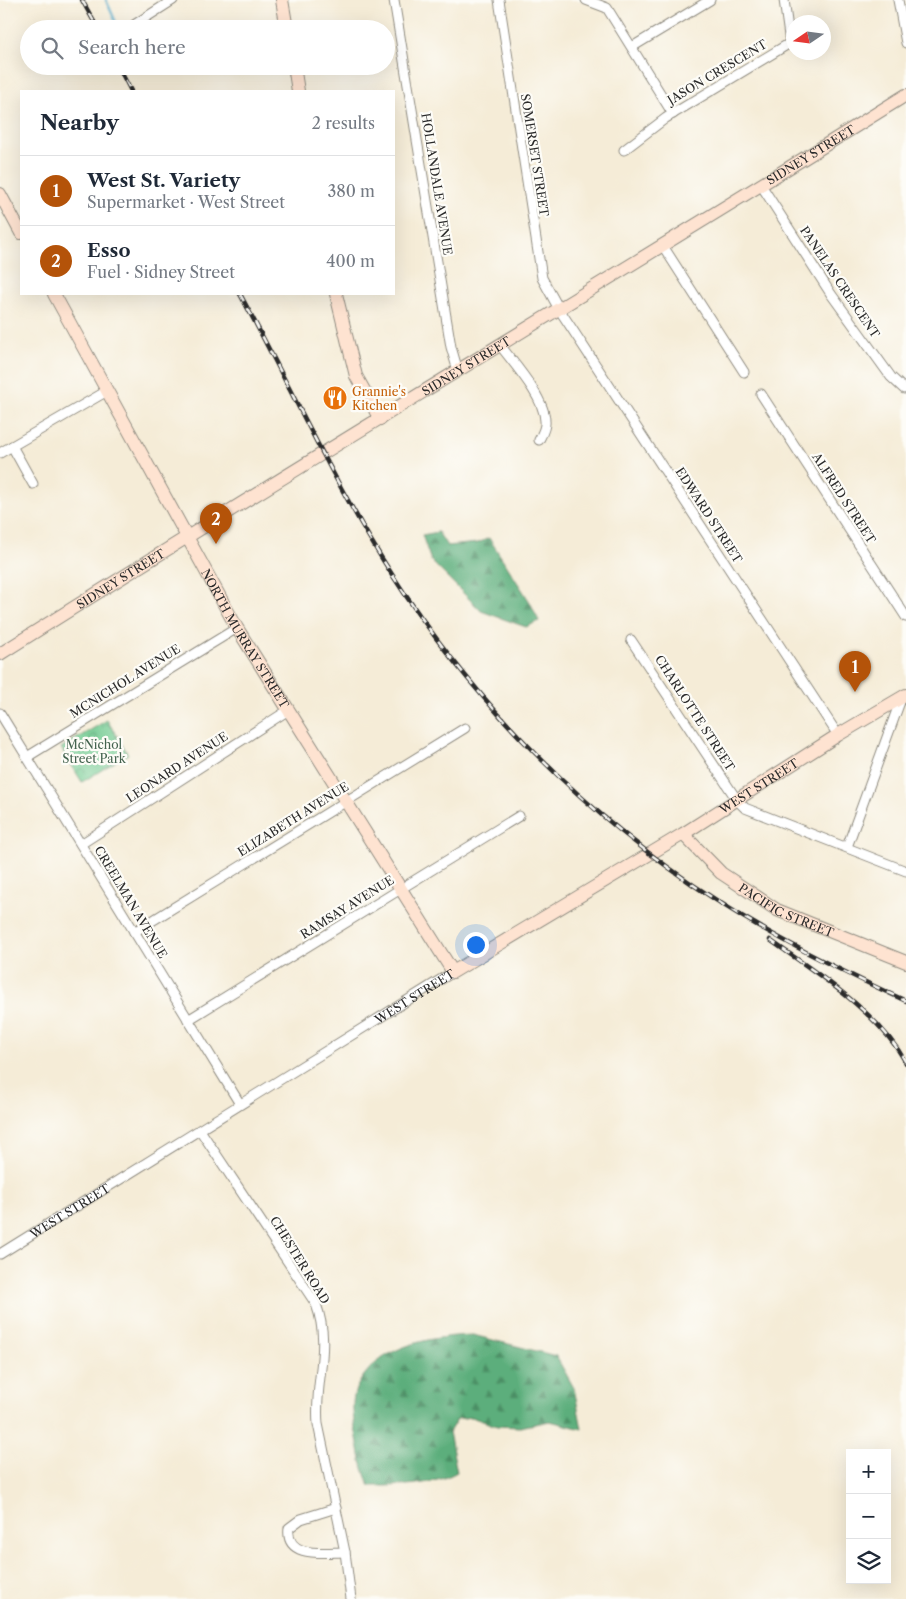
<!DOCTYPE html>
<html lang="en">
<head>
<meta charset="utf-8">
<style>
  :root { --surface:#fff; --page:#f6f6f7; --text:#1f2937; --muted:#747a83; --line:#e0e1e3; --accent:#b45309 }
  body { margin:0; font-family:"Libre Caslon Text",serif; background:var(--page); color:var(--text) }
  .controls { position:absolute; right:15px; bottom:15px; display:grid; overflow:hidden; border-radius:0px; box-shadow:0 5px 20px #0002 }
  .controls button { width:45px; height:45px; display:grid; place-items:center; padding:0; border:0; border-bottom:1px solid var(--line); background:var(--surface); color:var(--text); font:25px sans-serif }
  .compass { position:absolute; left:786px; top:15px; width:45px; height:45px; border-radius:50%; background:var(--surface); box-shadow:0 5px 20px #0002; rotate:257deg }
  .you { position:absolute; left:475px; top:944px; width:18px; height:18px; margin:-12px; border:4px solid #fff; border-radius:50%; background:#1a73e8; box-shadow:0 0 0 8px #1a73e833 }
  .badge { display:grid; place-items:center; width:32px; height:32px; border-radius:50%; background:var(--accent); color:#fff; font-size:16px; font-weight:700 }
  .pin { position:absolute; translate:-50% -41px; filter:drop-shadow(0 1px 2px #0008) }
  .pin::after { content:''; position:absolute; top:26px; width:18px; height:15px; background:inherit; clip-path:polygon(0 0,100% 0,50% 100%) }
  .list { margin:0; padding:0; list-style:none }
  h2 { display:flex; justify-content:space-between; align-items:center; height:65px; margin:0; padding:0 20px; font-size:21px }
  h2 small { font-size:16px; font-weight:400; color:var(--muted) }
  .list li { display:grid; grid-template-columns:32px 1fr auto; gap:15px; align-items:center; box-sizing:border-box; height:70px; padding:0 20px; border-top:1px solid var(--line) }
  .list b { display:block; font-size:19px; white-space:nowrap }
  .list p { margin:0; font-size:16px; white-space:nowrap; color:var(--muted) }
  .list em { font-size:16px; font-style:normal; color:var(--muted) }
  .icon { flex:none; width:28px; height:28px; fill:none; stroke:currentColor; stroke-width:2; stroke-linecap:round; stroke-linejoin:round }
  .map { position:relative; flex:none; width:906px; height:1599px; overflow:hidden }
  .search { position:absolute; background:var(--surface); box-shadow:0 5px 20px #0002; left:20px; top:20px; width:375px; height:55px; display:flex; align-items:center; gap:12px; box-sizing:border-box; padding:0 18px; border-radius:28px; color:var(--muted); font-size:19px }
  .panel { position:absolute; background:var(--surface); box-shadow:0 5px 20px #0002; left:20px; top:90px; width:375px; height:205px; border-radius:0px }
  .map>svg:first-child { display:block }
  .forest { fill:url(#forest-firs); stroke:#446c53 }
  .park { fill:url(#park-crowns); stroke:#4e7a5e }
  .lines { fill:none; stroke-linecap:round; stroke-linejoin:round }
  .stream { stroke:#4aa7c8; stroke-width:2.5 }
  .street-casing { stroke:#908c81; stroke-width:11 }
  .secondary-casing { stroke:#908c81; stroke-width:14 }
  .street { stroke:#fff; stroke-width:9 }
  .secondary { stroke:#fee3d1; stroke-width:12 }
  .rail-casing { stroke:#2b2b2b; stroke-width:4.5 }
  .rail { stroke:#fdfcf7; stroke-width:2.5; stroke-dasharray:8; stroke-linecap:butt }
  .labels { text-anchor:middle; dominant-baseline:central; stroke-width:4.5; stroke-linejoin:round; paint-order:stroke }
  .street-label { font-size:12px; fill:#2b2b2b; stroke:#fdfcf7 }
  .food-label { font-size:12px; fill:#c56008; stroke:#fdfcf7; text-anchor:start }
  .park-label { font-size:12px; fill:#44634f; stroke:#fdfcf7 }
</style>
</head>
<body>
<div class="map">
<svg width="906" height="1599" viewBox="0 0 906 1599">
  <defs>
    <pattern id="forest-firs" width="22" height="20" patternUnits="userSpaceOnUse" patternTransform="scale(1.25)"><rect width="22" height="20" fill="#5cae7b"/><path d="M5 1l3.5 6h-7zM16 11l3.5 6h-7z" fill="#4c8e65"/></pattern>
    <pattern id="park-crowns" width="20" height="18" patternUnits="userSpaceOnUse" patternTransform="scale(1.25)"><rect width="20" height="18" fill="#71ca91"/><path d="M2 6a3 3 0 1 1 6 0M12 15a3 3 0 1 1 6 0" fill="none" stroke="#5da477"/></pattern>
  </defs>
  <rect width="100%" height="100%" fill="#fdfcf7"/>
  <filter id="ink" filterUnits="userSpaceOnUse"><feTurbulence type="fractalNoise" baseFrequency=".02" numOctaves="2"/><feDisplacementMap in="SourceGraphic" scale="10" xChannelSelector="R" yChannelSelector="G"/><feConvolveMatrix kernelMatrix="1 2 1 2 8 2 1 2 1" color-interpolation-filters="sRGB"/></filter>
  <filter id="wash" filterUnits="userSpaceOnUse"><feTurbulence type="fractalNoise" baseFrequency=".0096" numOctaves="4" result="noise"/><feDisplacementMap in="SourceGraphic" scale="20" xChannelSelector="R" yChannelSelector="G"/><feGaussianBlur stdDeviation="1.12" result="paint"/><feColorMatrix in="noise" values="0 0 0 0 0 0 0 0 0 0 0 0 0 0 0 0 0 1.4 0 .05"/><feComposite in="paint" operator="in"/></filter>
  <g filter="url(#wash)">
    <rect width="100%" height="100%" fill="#f5ecd7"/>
    <g class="forest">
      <polygon points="438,532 447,546 478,543 489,538 530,602 539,621 526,627 481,611 431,561 422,535"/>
      <path d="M 473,1335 L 556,1356 L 574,1388 L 582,1429 L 550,1421 L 520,1427 L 497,1426 L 471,1417 L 457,1419 L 449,1432 L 457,1472 C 433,1486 397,1486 370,1486 C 362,1471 360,1455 357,1438 C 354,1423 350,1404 356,1389 C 375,1346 431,1336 473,1335 Z"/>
    </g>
    <polygon class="park" points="107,720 128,754 82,782 61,748"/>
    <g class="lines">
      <polyline class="stream" points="106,0 118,27 115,29"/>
    </g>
  </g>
  <g filter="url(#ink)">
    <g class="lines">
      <defs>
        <g id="street">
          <polyline points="394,0 451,347 458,371"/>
          <polyline points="499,0 542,278 559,309 838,735"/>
          <polyline points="586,0 607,8 673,114"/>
          <polyline points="898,0 906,43"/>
          <polyline points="134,25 173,0"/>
          <polyline points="632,47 710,0"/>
          <polyline points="624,150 666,118 790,43 784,0"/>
          <polyline points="761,185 831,294 891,377 904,389"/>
          <polyline points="663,246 744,372"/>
          <path d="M 500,345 C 514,364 545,398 545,421 C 546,428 542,434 539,440"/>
          <polyline points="761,394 906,617"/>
          <polyline points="12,446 33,484"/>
          <polyline points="0,453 107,391"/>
          <polyline points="631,640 737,800 745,808 906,871"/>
          <polyline points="0,713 240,1104"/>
          <polyline points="27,757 237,628"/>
          <polyline points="81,844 287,711"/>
          <polyline points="847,847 901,699"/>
          <polyline points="134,932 465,728"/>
          <polyline points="188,1020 519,816"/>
          <path d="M 200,1130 L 316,1304 C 332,1348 314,1380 318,1424 L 345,1552 L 351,1599"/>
          <path id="s1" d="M 0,1254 L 453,972"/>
          <path d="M 336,1508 L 301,1519 L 289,1528 C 285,1559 325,1552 345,1552"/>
        </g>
        <g id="secondary">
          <polyline points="282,0 287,29"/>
          <polyline points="294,66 298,91"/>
          <polyline points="0,194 21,233"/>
          <path id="s2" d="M 54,294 L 237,628 L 453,972 L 683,834 L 838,735 L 906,695"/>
          <polyline points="336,294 356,376 380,419"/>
          <path id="s3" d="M 0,654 C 300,464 605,283 906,95"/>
          <path id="s4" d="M 683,834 L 721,873 L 777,910 L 906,962"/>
        </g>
      </defs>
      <use href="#street" class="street-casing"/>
      <use href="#secondary" class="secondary-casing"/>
      <use href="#street" class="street"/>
      <use href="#secondary" class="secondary"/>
      <defs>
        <g id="rail">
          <polyline points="82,0 98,29"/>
          <polyline points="118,66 131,91"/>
          <path d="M 240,294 C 291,388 335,486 393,576 C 476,705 587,817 716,900 C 776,939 841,971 906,1001"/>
          <path d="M 770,940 C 816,973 879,1012 906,1063"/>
        </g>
      </defs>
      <use href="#rail" class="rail-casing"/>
      <use href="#rail" class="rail"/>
    </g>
  </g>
  <defs>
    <symbol id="restaurant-disc" viewBox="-11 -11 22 22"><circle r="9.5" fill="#e8710a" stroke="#fdfcf7"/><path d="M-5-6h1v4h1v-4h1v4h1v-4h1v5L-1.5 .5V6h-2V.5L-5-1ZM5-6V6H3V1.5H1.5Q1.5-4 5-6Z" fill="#fff"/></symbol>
  </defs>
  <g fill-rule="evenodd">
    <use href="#restaurant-disc" x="321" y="384" width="28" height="28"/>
  </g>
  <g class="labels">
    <g class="street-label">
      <text transform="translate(717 72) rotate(-31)">JASON CRESCENT</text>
      <text stroke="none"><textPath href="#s3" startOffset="952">SIDNEY STREET</textPath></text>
      <text transform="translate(535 155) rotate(81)">SOMERSET STREET</text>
      <text transform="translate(437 184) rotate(81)">HOLLANDALE AVENUE</text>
      <text transform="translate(840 282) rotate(56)">PANELAS CRESCENT</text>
      <text stroke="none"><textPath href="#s3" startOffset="548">SIDNEY STREET</textPath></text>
      <text transform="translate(844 498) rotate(57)">ALFRED STREET</text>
      <text transform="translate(709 515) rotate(57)">EDWARD STREET</text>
      <text stroke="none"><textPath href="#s3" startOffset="142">SIDNEY STREET</textPath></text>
      <text stroke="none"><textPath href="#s2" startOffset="394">NORTH MURRAY STREET</textPath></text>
      <text transform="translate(125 681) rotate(-32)">MCNICHOL AVENUE</text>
      <text transform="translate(695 713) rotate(57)">CHARLOTTE STREET</text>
      <text transform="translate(177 767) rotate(-33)">LEONARD AVENUE</text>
      <text stroke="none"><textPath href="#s2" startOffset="1145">WEST STREET</textPath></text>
      <text transform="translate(293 819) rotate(-32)">ELIZABETH AVENUE</text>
      <text transform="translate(131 902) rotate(59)">CREELMAN AVENUE</text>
      <text transform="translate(347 907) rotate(-32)">RAMSAY AVENUE</text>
      <text stroke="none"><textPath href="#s4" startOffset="130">PACIFIC STREET</textPath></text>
      <text stroke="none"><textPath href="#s1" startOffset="488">WEST STREET</textPath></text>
      <text stroke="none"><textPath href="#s1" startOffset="82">WEST STREET</textPath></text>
      <text transform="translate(300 1260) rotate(58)">CHESTER ROAD</text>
    </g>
    <g class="food-label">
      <text x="352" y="391">Grannie's<tspan x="352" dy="14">Kitchen</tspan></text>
    </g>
    <g class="park-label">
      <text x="94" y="744">McNichol<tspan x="94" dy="14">Street Park</tspan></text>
    </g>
  </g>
</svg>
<div class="controls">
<button>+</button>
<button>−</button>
<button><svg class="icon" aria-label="layers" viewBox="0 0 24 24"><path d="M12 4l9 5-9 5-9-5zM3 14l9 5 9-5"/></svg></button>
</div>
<svg class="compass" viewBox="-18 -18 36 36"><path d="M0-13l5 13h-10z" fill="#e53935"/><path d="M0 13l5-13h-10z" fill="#747a83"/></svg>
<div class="you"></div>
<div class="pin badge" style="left:855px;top:692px">1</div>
<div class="pin badge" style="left:216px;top:544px">2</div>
<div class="search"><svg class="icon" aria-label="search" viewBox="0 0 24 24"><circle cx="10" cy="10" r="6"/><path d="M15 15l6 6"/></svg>Search here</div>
<section class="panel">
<h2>Nearby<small>2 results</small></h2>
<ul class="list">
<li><span class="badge">1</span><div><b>West St. Variety</b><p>Supermarket · West Street</p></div><em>380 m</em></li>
<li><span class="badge">2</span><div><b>Esso</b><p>Fuel · Sidney Street</p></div><em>400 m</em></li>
</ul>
</section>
</div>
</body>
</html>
